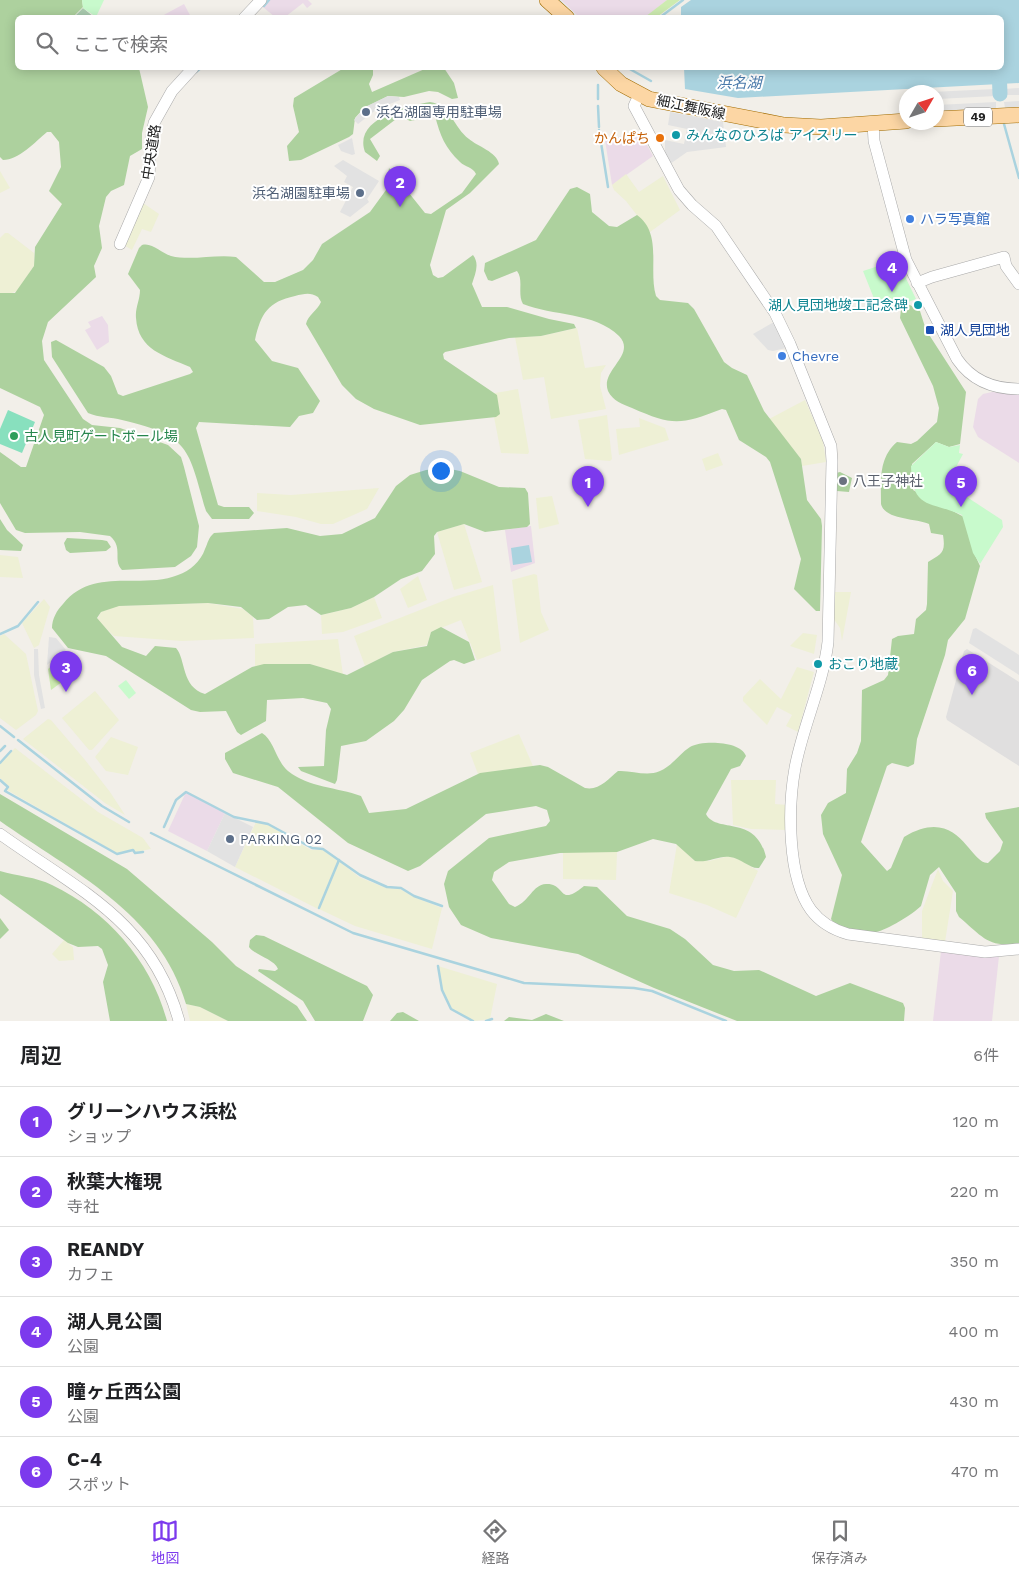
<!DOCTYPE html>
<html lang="ja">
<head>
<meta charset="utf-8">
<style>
  :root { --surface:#fff; --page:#f2f2f2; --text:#202124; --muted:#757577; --line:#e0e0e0; --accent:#7c3aed }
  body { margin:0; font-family:"Work Sans","Noto Sans JP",sans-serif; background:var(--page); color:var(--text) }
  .compass { position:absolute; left:899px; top:85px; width:45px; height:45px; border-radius:50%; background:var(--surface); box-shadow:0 2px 12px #0003; rotate:51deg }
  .you { position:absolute; left:440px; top:470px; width:18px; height:18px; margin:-12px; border:4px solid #fff; border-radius:50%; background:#1a73e8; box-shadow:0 0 0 8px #1a73e833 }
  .badge { display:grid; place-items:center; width:32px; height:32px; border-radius:50%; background:var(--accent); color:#fff; font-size:16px; font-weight:700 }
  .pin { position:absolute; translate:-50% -41px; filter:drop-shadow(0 1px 2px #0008) }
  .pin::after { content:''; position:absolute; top:26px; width:18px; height:15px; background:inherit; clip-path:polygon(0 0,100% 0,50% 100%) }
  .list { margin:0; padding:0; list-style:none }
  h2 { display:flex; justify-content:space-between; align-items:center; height:65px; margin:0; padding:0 20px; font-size:21px }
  h2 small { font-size:16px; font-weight:400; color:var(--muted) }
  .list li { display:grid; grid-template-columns:32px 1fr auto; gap:15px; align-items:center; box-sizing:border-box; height:70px; padding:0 20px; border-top:1px solid var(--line) }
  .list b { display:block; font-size:19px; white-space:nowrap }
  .list p { margin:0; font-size:16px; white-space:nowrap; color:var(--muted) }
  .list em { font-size:16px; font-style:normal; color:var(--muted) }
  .icon { flex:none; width:28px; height:28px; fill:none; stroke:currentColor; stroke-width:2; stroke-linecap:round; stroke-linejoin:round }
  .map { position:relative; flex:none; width:1019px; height:1021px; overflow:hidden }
  .search { position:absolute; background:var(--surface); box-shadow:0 2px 12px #0003; left:15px; right:15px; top:15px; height:55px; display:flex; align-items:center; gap:12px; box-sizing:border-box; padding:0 18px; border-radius:8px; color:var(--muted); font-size:19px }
  .sheet { height:485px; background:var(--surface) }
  nav { display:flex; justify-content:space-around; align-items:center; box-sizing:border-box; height:70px; border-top:1px solid var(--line); background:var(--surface); font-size:14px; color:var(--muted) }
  nav a { display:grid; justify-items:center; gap:2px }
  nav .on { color:var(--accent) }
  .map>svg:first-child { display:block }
  .residential { fill:#e0dfdf }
  .industrial { fill:#ebdbe8 }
  .farmland { fill:#eef0d5 }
  .grass { fill:#cdebb0 }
  .forest { fill:#add19e }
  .cemetery { fill:#aacbaf }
  .park { fill:#c8facc }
  .pitch { fill:#88e0be }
  .parking { fill:#e2e2e2 }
  .water { fill:#aad3df }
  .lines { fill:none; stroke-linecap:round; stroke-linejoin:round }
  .stream { stroke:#aad3df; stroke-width:2.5 }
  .river { stroke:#aad3df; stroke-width:15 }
  .minor-casing { stroke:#a9a9a9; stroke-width:12 }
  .major-casing { stroke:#a06b00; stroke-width:16 }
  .minor { stroke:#fff; stroke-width:11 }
  .major { stroke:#fcd6a4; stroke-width:15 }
  .service-dot { fill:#5c6f8a; stroke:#fff; stroke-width:2 }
  .culture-dot { fill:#0f9aa8; stroke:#fff; stroke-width:2 }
  .food-dot { fill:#e8710a; stroke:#fff; stroke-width:2 }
  .shop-dot { fill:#3f7fe0; stroke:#fff; stroke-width:2 }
  .transit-dot { fill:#1a4fb4; stroke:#fff; stroke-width:2 }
  .leisure-dot { fill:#2e9e5b; stroke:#fff; stroke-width:2 }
  .worship-dot { fill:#6b7280; stroke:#fff; stroke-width:2 }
  .labels { text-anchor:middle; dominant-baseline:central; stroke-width:4; stroke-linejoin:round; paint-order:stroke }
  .shield { fill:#fff; stroke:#646464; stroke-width:1 }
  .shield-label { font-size:12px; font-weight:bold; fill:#222 }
  .street-label { font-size:14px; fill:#222; stroke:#fff }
  .service-label { font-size:14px; fill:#4e5e75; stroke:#fff; text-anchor:start }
  .culture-label { font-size:14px; fill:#0d838f; stroke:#fff; text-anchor:start }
  .food-label { font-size:14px; fill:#c56008; stroke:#fff; text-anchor:end }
  .shop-label { font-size:14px; fill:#366cbe; stroke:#fff; text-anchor:start }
  .transit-label { font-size:14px; fill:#164399; stroke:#fff; text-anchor:start }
  .leisure-label { font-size:14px; fill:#27864d; stroke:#fff; text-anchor:start }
  .worship-label { font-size:14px; fill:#5b616d; stroke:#fff; text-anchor:start }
  .water-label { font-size:15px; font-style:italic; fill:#4a7aab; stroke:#fff }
</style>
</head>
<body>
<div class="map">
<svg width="1019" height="1021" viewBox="0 0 1019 1021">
  <rect width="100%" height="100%" fill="#f2efe9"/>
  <polygon class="residential" points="967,649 1019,682 1019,766 947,720 946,717 964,651"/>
  <g class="industrial">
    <polygon points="270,0 308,0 312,4 307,8 303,3 285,17 275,17 263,7"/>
    <polygon points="561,0 667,0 645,18 579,17"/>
    <polygon points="184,4 191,17 160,17"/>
    <polygon points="640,132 653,156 612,185 605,140"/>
    <polygon points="102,316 108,325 109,342 97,350 85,330 91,327 88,322"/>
    <polygon points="992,392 1019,394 1019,463 978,437 973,427 978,399 983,394"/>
    <polygon points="531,526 535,563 511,572 505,530"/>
    <polygon points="186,792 225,813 207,851 168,831"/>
    <polygon points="941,951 999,956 992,1021 933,1021"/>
  </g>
  <g class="farmland">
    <polygon points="0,171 10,188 0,193"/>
    <polygon points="626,174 639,192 663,176 680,210 650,232 626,201 614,190 612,185"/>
    <polygon points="143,203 159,214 151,232 142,229 132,250 124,245"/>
    <polygon points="5,233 8,233 34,253 34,266 17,291 12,293 0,293 0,238"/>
    <polygon points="577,328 585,368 606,365 601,373 600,386 606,409 551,419 544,377 523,380 515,337 541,336"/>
    <polygon points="518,389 529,452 528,454 501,453 494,417 496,417 495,393"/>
    <polygon points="805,400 823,441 826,462 802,466 801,459 769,419"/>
    <polygon points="607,415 612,459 610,461 585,459 578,420"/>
    <polygon points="639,418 665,428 669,440 619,455 616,429 640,427"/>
    <polygon points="718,453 723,465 706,471 702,459"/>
    <polygon points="379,488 367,509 333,524 321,524 296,517 257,511 257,493 291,495"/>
    <polygon points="552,496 559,524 539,529 536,498"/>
    <polygon points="464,524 482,582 454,590 437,532"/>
    <polygon points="0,555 18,557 23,578 0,577"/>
    <polygon points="534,574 537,575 541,612 549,630 520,643 512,580"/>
    <polygon points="418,576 427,600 408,608 400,589"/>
    <polygon points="493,585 501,651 477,660 461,620 431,632 427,645 393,652 365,666 354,636 453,597"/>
    <polygon points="833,592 851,592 842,641 840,628 833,618"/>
    <polygon points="374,597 382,618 343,632 322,634 321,615 351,608"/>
    <polygon points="44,599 50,607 39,645 34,648 22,623"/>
    <polygon points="208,603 243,609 253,617 254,638 182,641 114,636 97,620 101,612 116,606"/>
    <polygon points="803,633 817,635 814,654 790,646"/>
    <polygon points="4,634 26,654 38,711 36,715 16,730 0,718 0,636"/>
    <polygon points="338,639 343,675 310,664 255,666 255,644"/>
    <polygon points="797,667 814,672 798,732 786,726 792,715 777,707 767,725 743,701 743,697 760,679 781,699"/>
    <polygon points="95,691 119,720 92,750 89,750 62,718"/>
    <polygon points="48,719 51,720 85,760 110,792 125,815 105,803 23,739"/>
    <polygon points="519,734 533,766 478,774 470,753"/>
    <polygon points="111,737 138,747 128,775 106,771 95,757"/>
    <polygon points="15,748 98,812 143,838 151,849 136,852 133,849 117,853 7,790 10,787 0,778 0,764"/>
    <polygon points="731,780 776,780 775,804 787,805 787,830 751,829 733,825"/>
    <polygon points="256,822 268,825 311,850 323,850 338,861 318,909 235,867"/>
    <polygon points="677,844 695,861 709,861 729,856 741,860 758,871 736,918 707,905 669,893"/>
    <polygon points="563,852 617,852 616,880 563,879"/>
    <polygon points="339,861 359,877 386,888 400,889 414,897 442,908 432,949 355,926 319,909"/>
    <polygon points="938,869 943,881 953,891 945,942 922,939 922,911"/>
    <polygon points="64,940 73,947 74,960 59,961 52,954"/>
    <polygon points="438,966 497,984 490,1019 474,1021 452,1009 442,990"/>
    <polygon points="186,1004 200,1007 228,1021 190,1021"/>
  </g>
  <g class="grass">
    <polygon points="667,0 680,0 657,17 645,17"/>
    <polygon points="54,664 66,679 51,690 48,669"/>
  </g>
  <g class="forest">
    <path d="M 0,0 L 82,0 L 83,7 L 73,17 L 18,18 L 18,68 L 139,68 L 148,107 L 142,133 L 142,149 L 130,156 L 124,185 L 111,191 L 106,197 L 99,226 L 102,248 L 94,266 L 96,277 L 48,322 L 42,341 L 44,360 L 83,419 L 92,425 L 120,428 L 168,445 L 181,457 L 184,467 L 199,526 L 197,547 L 191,556 L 175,567 L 122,570 C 112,560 124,548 110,536 L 80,532 L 25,533 L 16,530 L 0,503 L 0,452 L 21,467 L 26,467 L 44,415 L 40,407 L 0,388 L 0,293 L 15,293 L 34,266 L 35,247 L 62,204 L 49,191 L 61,167 L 59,142 L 51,132 L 47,132 C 35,142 19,160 3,160 L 0,157 Z"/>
    <polygon points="344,68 373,68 373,75 369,84 372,92 427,68 444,68 454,83 458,98 452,99 438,92 429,91 404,97 388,96 364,108 355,118 353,134 349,137 301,160 289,161 287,146 299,132 293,106 294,98"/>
    <path d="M 430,102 C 451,105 453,127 469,139 C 477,146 497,152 499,164 L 470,193 L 446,210 L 430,265 L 433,275 L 438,278 L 443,277 L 473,255 C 480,264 475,274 472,284 L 482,307 L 507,307 L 549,319 L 574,324 L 576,328 L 541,336 L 509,338 L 445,352 L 443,354 L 444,359 L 497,395 L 500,414 L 496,417 L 420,425 L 374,409 L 356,399 L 342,385 L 306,324 C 308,315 317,311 321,302 L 318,297 C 310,292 304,294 295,296 C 268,302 261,313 255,340 L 272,361 L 298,368 L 320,401 L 313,413 L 299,416 L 290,427 L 199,422 L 196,428 L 218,505 L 224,507 L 249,507 L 254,513 L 249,519 L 212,519 L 206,511 C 188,449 191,436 122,420 C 111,417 99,418 88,413 L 52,357 L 51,342 L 56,340 L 104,367 L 111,376 L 118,394 L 123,396 L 190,374 L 193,372 L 190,367 C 165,356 138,350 136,318 C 135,308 140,300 140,290 L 128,274 L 139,248 L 142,245 C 152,242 161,253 171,256 C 191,261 215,254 236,257 L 264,282 L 275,282 L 303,270 L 313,260 L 322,244 L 370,212 L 386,190 L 389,168 L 425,213 L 431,214 L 462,193 L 476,174 C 473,167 465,167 460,162 C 445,148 440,135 435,116 L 410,121 L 400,116 L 370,139 L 380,156 L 377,161 L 365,152 C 353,119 406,106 430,102 Z"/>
    <path d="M 577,187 L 590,194 L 592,212 L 609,226 L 617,227 L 637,215 C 663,234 648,269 656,296 L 660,300 L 688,303 L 694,309 L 724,362 L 732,368 L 747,375 L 764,411 L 801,459 L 807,500 L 821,519 L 822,526 L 820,611 L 816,611 L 794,589 L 801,559 L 770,462 L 766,457 L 739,440 L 726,410 L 722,409 C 680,425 673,426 632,408 C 622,404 613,401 608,391 C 600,370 637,355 619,336 C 595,312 552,316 523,304 C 517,294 524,280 517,271 L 492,281 L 488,280 L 484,271 L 485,263 L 536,240 L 570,189 Z"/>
    <path d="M 910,305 L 920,311 L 926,330 L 966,392 L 960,444 L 949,447 L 936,442 L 912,464 L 913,490 L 964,517 L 974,553 L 980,566 L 965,619 L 948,640 L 945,655 L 917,739 L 914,764 L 908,767 L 892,763 L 887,766 L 861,842 L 887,871 L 891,868 L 904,837 C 959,804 969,864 988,863 L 1000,851 L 1003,842 L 986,818 L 985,813 L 1019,807 L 1019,943 C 988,949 981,935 959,917 L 956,911 L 956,893 L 939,867 L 930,875 L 921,906 C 913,914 887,930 876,932 C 864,934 838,930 831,919 L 842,875 L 823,834 L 821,815 L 828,803 L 846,793 L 847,769 L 857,753 L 861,741 L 862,690 L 884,680 L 888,675 L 892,639 L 898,636 L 914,634 L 916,619 L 926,610 L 927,604 L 928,562 C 941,554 946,554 943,535 L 931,533 L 929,524 C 915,518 885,520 881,504 C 881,482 878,458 897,442 L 911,444 L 917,441 L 937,422 L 939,408 L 933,386 L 900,318 L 901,309 Z"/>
    <path d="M 445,468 L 460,471 L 499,487 L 525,488 L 528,493 L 530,524 L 527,527 L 485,532 L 464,524 L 437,532 L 434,536 L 435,554 L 422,571 L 401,579 L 374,597 L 351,608 L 321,615 L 306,605 L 288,607 L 269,619 L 257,620 L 241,607 L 208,603 L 119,606 L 101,612 L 97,618 L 122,647 L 146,656 L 155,646 L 176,648 C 186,659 181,687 205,694 L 252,667 L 264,664 L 310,664 L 347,675 L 393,652 L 427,646 L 431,632 L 441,627 L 469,642 L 475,660 L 464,664 L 454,660 L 450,661 L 422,680 L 404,710 L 394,721 L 366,741 L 341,746 L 337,780 L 335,784 L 301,771 L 298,767 L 324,766 L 326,730 L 331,709 L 327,703 L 303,698 L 267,700 L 266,721 L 241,735 L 237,732 L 226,711 L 200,712 L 191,710 L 106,656 L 68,648 L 52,628 C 52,619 57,610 63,604 C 93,566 141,590 178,575 C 190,571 201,561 205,549 C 208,543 208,538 214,533 L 287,528 L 320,536 L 342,534 L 375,518 L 396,486 L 410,475 L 426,470 Z"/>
    <polygon points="840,472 852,478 849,492 837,491 836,473"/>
    <polygon points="0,519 7,530 23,545 21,551 0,550"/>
    <polygon points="67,538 102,540 107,541 111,547 106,551 70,553 66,550 64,543"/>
    <path d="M 262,733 C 274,740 276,761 288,771 C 309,788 337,787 361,796 L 369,813 L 406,809 L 480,773 L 540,765 L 548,767 L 585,788 C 599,791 608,779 618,771 C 632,770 646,777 660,771 C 672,766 679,754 690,747 C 702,740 741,741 746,756 L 740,766 L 731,769 L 706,814 C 716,834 756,814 766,857 L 759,868 C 750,869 741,858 730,857 C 720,855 708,863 695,861 L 676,844 L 653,839 L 617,852 L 560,853 L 509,862 L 494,872 L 492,880 L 509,904 L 515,907 C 530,901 532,885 546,884 C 566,883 558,908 584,886 L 597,887 L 627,916 L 670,929 L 685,939 L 713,965 L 734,971 L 759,970 L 816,996 L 850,983 L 903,1003 L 905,1008 L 904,1021 L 737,1021 L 654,988 L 578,954 L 491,938 L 461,925 L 449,907 L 444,884 L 448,871 L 489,838 L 546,826 L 550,821 L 547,810 L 536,806 L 486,814 L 420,866 L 408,871 L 348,843 L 278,787 L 233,773 L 225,759 L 225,753 Z"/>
    <path d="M 0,794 L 127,869 L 212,942 L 236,966 L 297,1006 L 307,1021 L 228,1021 L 200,1007 L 186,1004 C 160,913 71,871 0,821 Z"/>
    <path d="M 0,871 C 17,876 36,877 52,885 C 108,912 151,961 167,1021 L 110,1021 L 103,982 L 108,965 L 102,949 L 98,946 L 78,947 L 68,943 L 0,894 Z"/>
    <polygon points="0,918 9,930 0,939"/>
    <path d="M 256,935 L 264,936 L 367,986 L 373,995 L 363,1021 L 315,1021 L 303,1001 L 258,971 L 259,969 L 275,971 L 278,969 C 274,959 256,956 249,947 L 250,940 Z"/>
    <polygon points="403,1012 419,1021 390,1021 397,1013"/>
    <polygon points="546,1014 564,1021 504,1021 509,1017 532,1020"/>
  </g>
  <polygon class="cemetery" points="83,8 94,17 73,18"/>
  <g class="park">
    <polygon points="82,0 104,0 96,17 83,8"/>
    <polygon points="897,260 916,299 885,311 882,304 877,306 863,271"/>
    <path d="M 936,442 L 949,447 L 960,445 L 959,453 L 963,454 L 947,484 L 1002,520 L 1003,527 L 980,564 L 973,553 L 962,515 C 930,501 912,510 911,466 Z"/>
    <polygon points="60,659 72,674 66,679 54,664"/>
    <polygon points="126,680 136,693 129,699 118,686"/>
  </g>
  <polygon class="pitch" points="8,410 35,422 22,453 0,444 0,429"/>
  <g class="parking">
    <polygon points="1019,88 1019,95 1004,95 1004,89"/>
    <polygon points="995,89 996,96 937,99 936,92 931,92"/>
    <polygon points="388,96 399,97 400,100 377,109 358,124 354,120 365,107"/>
    <polygon points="1019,101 1019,107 1005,108 1004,102"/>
    <polygon points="996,102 996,109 937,112 937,105"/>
    <polygon points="670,112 723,122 726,147 687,152 670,164 665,153 665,140 684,144 687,129 668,125"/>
    <polygon points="352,138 355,154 352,155 341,151 338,145"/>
    <polygon points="343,160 379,181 367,199 369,202 350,217 340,212 353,187 344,182 347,176 334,166"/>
    <polygon points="774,322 786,348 773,351 768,350 753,334"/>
    <polygon points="976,628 1019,655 1019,675 969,643 973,629"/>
    <polygon points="49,637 56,638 66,650 47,665"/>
    <polygon points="34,649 38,649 39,675 45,708 41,709 34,675"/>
    <polygon points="225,813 253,827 235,867 207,851"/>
  </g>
  <g class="water">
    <polygon points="691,0 1019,0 1019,83 738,98 685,89 684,68 1002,68 1002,18 681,17 681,7"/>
    <polygon points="529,545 532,562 513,565 511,548"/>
  </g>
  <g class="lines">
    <g class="stream">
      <polyline points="558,0 576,18"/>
      <polyline points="264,6 269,0"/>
      <polyline points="659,18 683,0"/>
      <polyline points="628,68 651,81"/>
      <polyline points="196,72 201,68"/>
      <polyline points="598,99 598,85"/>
      <polyline points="598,106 599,127"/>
      <polyline points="1004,124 1019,178"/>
      <polyline points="599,130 608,187"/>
      <polyline points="0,634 18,626 38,602"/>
      <polyline points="0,726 14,737"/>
      <polyline points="18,740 102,806 129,822"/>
      <polyline points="0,751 5,746"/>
      <polyline points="0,763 11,751"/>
      <polyline points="0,780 8,787 5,791 117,854 133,850 135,853 143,852"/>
      <polyline points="164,827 176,800 186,792 234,817 268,824 312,848 323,849 360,875 387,887 401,888 414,896 442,906"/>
      <polyline points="151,833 353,933 524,983 634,988 652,991 726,1021"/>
      <polyline points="319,908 339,860"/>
      <polyline points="438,966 442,990 451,1009 473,1021"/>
      <polyline points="486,1021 492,1019"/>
    </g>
    <polyline class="river" points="999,68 1000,94"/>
    <defs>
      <g id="minor">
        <polyline points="244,18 261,0"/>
        <path d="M 639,95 L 634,106 L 679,190 L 692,205 L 716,226 L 775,313 L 790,344 L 831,446 L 832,461 L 828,642 C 823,685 803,725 795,768 C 788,806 787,877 811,910 C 820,922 834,930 848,934 L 985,952 L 1019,949"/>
        <path d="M 873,123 L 874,141 L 906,260 L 957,359 C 972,381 993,389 1019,389"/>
        <polyline points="120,244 149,177 151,139 154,123 172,91 193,68"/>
        <polyline points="917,283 932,277 1004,257 1006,266 1019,284"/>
        <path d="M 0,834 C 78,890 152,921 179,1021"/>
      </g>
      <g id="major">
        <polyline points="547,0 567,18"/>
        <polyline points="604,68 621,84 649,99 784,125 821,127 906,121"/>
        <polyline points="936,119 1019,115"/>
      </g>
    </defs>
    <use href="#minor" class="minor-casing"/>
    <use href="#major" class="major-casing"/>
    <use href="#minor" class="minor"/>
    <use href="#major" class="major"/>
  </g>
  <g class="service-dot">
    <circle cx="366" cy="112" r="5"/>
    <circle cx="360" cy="193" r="5"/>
    <circle cx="230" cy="839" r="5"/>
  </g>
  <g class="culture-dot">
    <circle cx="676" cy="135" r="5"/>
    <circle cx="918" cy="305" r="5"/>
    <circle cx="818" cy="664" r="5"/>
  </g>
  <circle class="food-dot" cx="660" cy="138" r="5"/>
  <g class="shop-dot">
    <circle cx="910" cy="219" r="5"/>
    <circle cx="782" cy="356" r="5"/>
  </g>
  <rect class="transit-dot" x="925" y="325" width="10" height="10" rx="2.5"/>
  <circle class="leisure-dot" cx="14" cy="436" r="5"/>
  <circle class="worship-dot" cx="843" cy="481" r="5"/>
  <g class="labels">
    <rect class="shield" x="964" y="107.5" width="28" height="19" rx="4"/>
    <g class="shield-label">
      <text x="978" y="117">49</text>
    </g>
    <g class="street-label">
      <text transform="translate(691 107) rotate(12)">細江舞阪線</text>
      <text transform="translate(151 152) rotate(-81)">中央道路</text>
    </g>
    <g class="service-label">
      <text x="376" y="112">浜名湖園専用駐車場</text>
      <text x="350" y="193" text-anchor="end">浜名湖園駐車場</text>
      <text x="240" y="839">PARKING 02</text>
    </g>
    <g class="culture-label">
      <text x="686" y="135">みんなのひろば アイスリー</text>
      <text x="908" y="305" text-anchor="end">湖人見団地竣工記念碑</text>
      <text x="828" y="664">おこり地蔵</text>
    </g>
    <g class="food-label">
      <text x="650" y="138">かんぱち</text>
    </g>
    <g class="shop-label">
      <text x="920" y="219">ハラ写真館</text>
      <text x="792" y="356">Chevre</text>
    </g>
    <g class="transit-label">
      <text x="940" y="330">湖人見団地</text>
    </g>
    <g class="leisure-label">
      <text x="24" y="436">古人見町ゲートボール場</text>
    </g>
    <g class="worship-label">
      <text x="853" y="481">八王子神社</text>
    </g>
    <g class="water-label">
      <text x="739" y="83">浜名湖</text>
    </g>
  </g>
</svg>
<svg class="compass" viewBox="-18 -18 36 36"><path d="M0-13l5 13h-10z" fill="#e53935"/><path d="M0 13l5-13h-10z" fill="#757577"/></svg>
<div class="you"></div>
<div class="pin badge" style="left:588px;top:507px">1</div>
<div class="pin badge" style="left:400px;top:207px">2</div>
<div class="pin badge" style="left:66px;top:692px">3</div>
<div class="pin badge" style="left:892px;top:292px">4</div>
<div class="pin badge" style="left:961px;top:507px">5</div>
<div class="pin badge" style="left:972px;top:695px">6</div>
<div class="search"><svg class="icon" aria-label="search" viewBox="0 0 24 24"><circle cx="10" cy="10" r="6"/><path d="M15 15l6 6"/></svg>ここで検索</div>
</div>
<section class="sheet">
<h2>周辺<small>6件</small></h2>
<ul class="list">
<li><span class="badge">1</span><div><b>グリーンハウス浜松</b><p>ショップ</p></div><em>120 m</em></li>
<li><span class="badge">2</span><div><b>秋葉大権現</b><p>寺社</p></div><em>220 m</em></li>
<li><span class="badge">3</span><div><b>REANDY</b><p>カフェ</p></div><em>350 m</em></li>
<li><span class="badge">4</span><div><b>湖人見公園</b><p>公園</p></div><em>400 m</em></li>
<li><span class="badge">5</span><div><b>瞳ヶ丘西公園</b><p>公園</p></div><em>430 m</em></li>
<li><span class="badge">6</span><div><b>C-4</b><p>スポット</p></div><em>470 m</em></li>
</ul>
</section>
<nav>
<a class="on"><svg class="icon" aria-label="map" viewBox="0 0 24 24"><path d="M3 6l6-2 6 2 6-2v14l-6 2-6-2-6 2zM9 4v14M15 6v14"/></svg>地図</a>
<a><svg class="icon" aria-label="directions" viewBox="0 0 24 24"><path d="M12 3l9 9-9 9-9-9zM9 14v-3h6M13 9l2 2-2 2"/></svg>経路</a>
<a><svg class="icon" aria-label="saved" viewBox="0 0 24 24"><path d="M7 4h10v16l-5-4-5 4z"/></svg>保存済み</a>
</nav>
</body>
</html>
